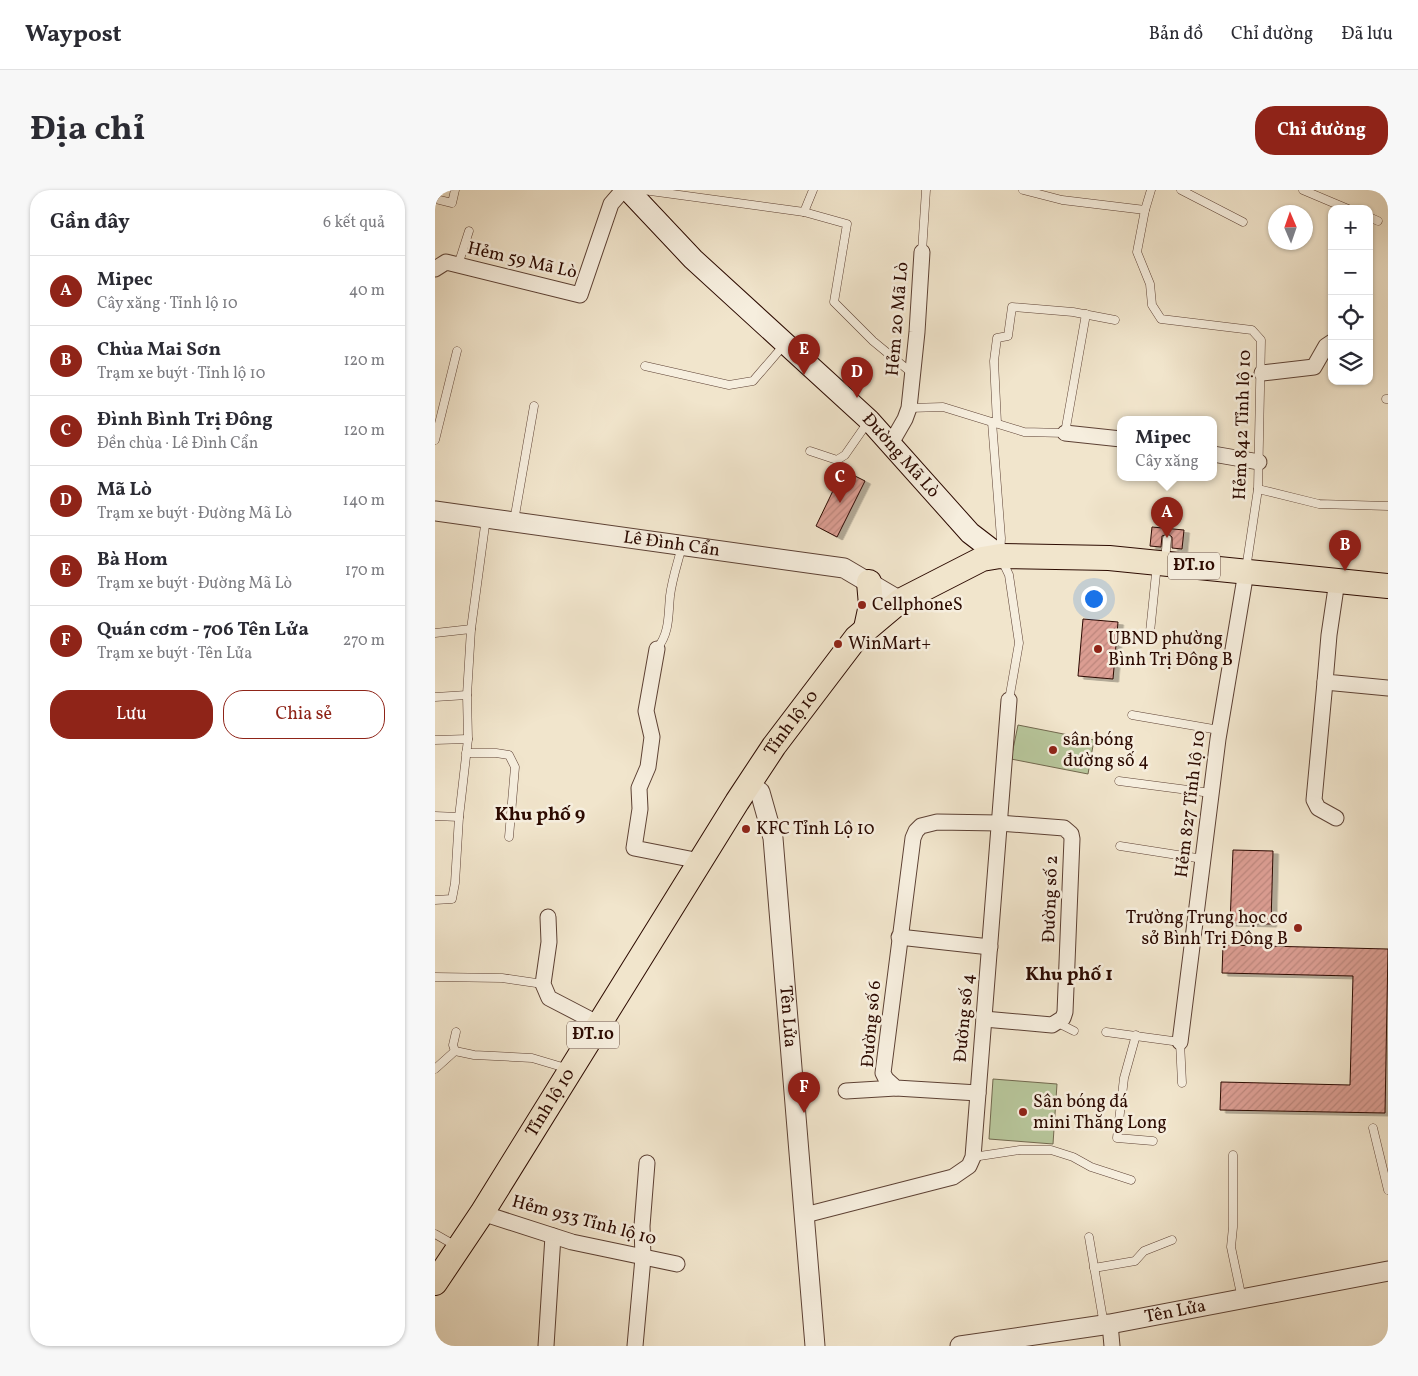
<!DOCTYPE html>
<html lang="vi">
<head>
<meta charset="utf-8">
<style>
  :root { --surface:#fff; --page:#f7f7f7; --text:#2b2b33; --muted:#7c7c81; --line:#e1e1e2; --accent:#8f2418 }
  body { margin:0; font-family:Vollkorn,serif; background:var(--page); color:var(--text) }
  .controls { position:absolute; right:15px; top:15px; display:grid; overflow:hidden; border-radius:10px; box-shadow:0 1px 4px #0004 }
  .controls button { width:45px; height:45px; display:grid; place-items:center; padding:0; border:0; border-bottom:1px solid var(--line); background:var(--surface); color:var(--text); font:25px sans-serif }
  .compass { position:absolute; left:833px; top:15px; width:45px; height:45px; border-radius:50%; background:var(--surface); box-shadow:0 1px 4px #0004; rotate:358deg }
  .you { position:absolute; left:658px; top:408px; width:18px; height:18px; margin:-12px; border:4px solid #fff; border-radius:50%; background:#1a73e8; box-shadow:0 0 0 8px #1a73e833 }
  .badge { display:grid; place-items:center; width:32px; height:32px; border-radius:50%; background:var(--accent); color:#fff; font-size:16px; font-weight:700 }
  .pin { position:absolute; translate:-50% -41px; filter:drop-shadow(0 1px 2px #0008) }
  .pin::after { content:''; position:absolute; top:26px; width:18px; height:15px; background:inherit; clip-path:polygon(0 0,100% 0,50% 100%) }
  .popup { position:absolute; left:682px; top:226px; width:100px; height:65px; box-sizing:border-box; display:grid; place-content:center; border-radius:10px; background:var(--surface); filter:drop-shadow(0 1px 4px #0005); font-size:16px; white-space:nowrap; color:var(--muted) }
  .popup b { font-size:19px; color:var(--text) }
  .popup::after { content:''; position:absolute; left:50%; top:100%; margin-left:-10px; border:10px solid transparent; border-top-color:var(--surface) }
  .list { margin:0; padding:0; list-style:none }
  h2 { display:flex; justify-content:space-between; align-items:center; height:65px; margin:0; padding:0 20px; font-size:21px }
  h2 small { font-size:16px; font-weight:400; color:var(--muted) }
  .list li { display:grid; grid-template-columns:32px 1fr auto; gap:15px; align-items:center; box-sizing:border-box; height:70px; padding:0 20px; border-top:1px solid var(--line) }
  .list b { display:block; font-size:19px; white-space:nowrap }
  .list p { margin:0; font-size:16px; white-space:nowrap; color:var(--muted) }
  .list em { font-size:16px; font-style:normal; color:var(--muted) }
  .actions { display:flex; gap:10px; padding:15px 20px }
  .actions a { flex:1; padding:11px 0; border:1px solid var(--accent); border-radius:20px; text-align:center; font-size:18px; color:var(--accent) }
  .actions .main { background:var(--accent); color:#fff }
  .icon { flex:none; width:28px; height:28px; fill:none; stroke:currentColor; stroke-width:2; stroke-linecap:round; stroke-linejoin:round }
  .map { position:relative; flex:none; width:953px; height:1156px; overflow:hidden; border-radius:20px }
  header { display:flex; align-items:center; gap:30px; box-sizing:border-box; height:70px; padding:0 25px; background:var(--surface); border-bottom:1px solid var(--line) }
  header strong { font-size:24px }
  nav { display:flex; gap:28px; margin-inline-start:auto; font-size:18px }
  .intro { display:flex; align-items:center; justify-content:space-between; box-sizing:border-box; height:120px; padding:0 30px }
  h1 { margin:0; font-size:35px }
  .button { padding:12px 22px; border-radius:20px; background:var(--accent); color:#fff; font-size:18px; font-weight:700 }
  main { display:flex; gap:30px; padding:0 30px }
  aside { flex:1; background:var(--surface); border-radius:20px; box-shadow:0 1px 4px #0004 }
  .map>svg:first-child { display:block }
  .pitch { fill:#b7c59a; stroke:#72684e }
  .building { fill:url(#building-hatch); stroke:#2c0a01; filter:url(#shadow) }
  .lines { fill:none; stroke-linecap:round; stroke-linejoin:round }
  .service-casing { stroke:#5d4134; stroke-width:9 }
  .minor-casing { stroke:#5d4134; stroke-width:17 }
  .tertiary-casing { stroke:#5d4134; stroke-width:21 }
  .secondary-casing { stroke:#2c0a01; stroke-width:23 }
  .primary-casing { stroke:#2c0a01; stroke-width:26 }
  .service { stroke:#f6eede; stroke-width:8 }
  .minor { stroke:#f6eede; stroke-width:15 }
  .tertiary { stroke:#f6eede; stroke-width:19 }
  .secondary { stroke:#f6eede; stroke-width:21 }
  .primary { stroke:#f1e5cc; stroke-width:24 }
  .poi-dot { fill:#8f2418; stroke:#f6eede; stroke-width:2 }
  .labels { text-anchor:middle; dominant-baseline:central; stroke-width:5; stroke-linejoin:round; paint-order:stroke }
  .shield { fill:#f6eede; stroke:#694e43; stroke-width:1 }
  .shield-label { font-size:16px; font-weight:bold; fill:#2c0a01 }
  .street-label { font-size:18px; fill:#2c0a01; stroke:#f6eede }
  .poi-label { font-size:18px; fill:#2c0a01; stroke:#f6eede; text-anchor:start }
  .neighbourhood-label { font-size:19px; font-weight:bold; fill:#2c0a01; stroke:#f6eede }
</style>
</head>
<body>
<header>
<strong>Waypost</strong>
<nav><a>Bản đồ</a><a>Chỉ đường</a><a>Đã lưu</a></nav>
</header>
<div class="intro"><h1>Địa chỉ</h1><a class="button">Chỉ đường</a></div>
<main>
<aside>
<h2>Gần đây<small>6 kết quả</small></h2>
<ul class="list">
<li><span class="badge">A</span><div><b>Mipec</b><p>Cây xăng · Tỉnh lộ 10</p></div><em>40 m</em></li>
<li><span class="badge">B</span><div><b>Chùa Mai Sơn</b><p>Trạm xe buýt · Tỉnh lộ 10</p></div><em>120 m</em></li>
<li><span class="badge">C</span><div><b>Đình Bình Trị Đông</b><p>Đền chùa · Lê Đình Cẩn</p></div><em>120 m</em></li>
<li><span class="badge">D</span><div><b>Mã Lò</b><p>Trạm xe buýt · Đường Mã Lò</p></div><em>140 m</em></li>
<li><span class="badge">E</span><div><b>Bà Hom</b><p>Trạm xe buýt · Đường Mã Lò</p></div><em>170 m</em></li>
<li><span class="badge">F</span><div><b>Quán cơm - 706 Tên Lửa</b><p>Trạm xe buýt · Tên Lửa</p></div><em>270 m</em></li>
</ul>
<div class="actions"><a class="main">Lưu</a><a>Chia sẻ</a></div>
</aside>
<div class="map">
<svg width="953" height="1156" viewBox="0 0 953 1156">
  <defs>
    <pattern id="building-hatch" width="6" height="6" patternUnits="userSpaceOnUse" patternTransform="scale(1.25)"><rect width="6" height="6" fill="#db9d92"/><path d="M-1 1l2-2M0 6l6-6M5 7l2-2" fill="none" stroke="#bc867c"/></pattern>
    <filter id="shadow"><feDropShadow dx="5.5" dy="3" stdDeviation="0" flood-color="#0004"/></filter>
  </defs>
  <rect width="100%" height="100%" fill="#f1e5cc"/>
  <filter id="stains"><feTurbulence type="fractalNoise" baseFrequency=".004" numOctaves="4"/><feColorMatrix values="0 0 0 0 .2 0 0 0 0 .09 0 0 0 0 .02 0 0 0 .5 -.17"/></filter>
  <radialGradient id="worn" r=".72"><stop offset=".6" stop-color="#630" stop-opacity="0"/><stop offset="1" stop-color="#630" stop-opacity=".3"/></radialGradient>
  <g class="pitch">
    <polygon points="583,535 659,550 653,584 576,569"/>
    <polygon points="558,889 622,894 618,954 554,949"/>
  </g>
  <g class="building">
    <polygon points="408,280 430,291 402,347 381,336"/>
    <polygon points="717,337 749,340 747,359 737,358 737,347 733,344 727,346 726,357 715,356"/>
    <polygon points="648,429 683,432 678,489 643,486"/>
    <polygon points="798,660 838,661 836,734 795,733"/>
    <polygon points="788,755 953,759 950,923 785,920 786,892 915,895 918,786 787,783"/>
  </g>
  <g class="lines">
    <defs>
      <g id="service">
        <polyline points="208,0 369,22 412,34 399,112 438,151 478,184"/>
        <polyline points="588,0 627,10 710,20"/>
        <polyline points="716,0 710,20 702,62 715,94 717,115 726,129 817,140 826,150 823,299 811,379"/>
        <polyline points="746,0 808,32"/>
        <polyline points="868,0 913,19"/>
        <polyline points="0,9 17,13 20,0"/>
        <polyline points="369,22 378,0"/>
        <polyline points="934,27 943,31"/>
        <polyline points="487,62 491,0"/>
        <polyline points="23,75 34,41"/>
        <polyline points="210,176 294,195 318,191 349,155"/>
        <polyline points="951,209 953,209"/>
        <polyline points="474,218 508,217 589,242 630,243 651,124"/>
        <polyline points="557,232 566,348 565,366 574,385 584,453 574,510"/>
        <polyline points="562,233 559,171 562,148 573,146 577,117 638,122 680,130"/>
        <polyline points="0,250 22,161"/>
        <polyline points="375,261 402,270 410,265 433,232"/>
        <polyline points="823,299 884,314 953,316"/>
        <polyline points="79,331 99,216"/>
        <polyline points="730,371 732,349"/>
        <polyline points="715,442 722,374"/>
        <polyline points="0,443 36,439"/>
        <path d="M 222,459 C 235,442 233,426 235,406 C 237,389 243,372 247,356"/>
        <polyline points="0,507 32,505"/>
        <polyline points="697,525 784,540"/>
        <polyline points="0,550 33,549"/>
        <polyline points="31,563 61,563 74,565 80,577 74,647"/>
        <polyline points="684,591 776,603"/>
        <polyline points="0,626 24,627"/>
        <polyline points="685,656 768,669"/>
        <polyline points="0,710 17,709 20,693 24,627 33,549 32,505 36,439 51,328"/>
        <polyline points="0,787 67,788 108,794"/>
        <polyline points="623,833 639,841"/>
        <polyline points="671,842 745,852 747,893"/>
        <polyline points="701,845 689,888 682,948 718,951"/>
        <polyline points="20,861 18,855 21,842"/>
        <polyline points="0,879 20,861 39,865 97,868 134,879"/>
        <polyline points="938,938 953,1000"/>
        <polyline points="798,965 798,1037 796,1057 807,1109"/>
        <polyline points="538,967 585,960 616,960 638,967 656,977 696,990"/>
        <polyline points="0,1044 21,1056"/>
        <polyline points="654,1047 669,1135"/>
        <polyline points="659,1078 700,1071 709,1061 737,1050"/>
      </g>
      <g id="minor">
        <polyline points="0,79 11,72 145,105 176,14 188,0"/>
        <polyline points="827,183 879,177 891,156 897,152"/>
        <polyline points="630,243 686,249"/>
        <polyline points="455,255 470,229 474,218 482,142 487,62"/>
        <polyline points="778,264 824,272"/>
        <polyline points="902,391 894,445 890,492 953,498"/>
        <polyline points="222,459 211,521 217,547 213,577 204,598 205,619 199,658 265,671"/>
        <polyline points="890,492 879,610 883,618 901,628"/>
        <polyline points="113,727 114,752 108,794 114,808 164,834"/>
        <polyline points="464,747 555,757"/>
        <polyline points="745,852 783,549 811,382"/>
        <polyline points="411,901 461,898"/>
        <polyline points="543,903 461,898 451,889 448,883 478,648 481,641 486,636 502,632 564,633 629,638 636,644 637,649 630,822 628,828 617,835 549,829"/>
        <polyline points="47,1023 137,1052 242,1074"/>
        <polyline points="370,1025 518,987 534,976 538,967 574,510"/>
        <polyline points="675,1134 677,1156"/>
        <polyline points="111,1156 118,1046"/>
        <polyline points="200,1156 208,1068 207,1036 212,973"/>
      </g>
      <g id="tertiary">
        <path id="s1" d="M 0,321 L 409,378 L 465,411"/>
        <path id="s2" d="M 314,595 L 325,602 L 338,648 L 380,1156"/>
        <path id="s3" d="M 525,1156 L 675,1134 L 953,1081"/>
      </g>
      <g id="secondary">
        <path id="s4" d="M 193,0 L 258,69 L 434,230 L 535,343 L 565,366"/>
      </g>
      <g id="primary">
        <polyline points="431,438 436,415 434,392"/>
        <path id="s5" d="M 0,1093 L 47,1023 L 302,612 L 339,556 L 421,448 L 465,411 L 547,369 L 565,366 L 674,368 L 953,396"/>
      </g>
    </defs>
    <use href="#service" class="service-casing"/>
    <use href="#minor" class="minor-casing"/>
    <use href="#tertiary" class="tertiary-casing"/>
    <use href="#secondary" class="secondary-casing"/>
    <use href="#primary" class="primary-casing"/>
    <use href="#service" class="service"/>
    <use href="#minor" class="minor"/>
    <use href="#tertiary" class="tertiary"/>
    <use href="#secondary" class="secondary"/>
    <use href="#primary" class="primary"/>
  </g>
  <g class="poi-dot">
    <circle cx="427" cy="415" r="5"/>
    <circle cx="403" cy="454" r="5"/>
    <circle cx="663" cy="459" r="5"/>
    <circle cx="618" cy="560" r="5"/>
    <circle cx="311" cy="639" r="5"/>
    <circle cx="863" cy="738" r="5"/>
    <circle cx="588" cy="922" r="5"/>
  </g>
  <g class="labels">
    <g class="shield">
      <rect x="733" y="362.5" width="52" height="27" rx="4"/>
      <rect x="132" y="831.5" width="52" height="27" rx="4"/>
    </g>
    <g class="shield-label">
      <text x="759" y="376">ĐT.10</text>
      <text x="158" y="845">ĐT.10</text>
    </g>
    <g class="street-label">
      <text transform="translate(87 71) rotate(13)">Hẻm 59 Mã Lò</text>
      <text transform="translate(463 129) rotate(-85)">Hẻm 20 Mã Lò</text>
      <text transform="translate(808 235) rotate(-88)">Hẻm 842 Tỉnh lộ 10</text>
      <text stroke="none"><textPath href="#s4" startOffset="381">Đường Mã Lò</textPath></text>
      <text stroke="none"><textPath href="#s1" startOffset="239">Lê Đình Cẩn</textPath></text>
      <text stroke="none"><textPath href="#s5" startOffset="664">Tỉnh lộ 10</textPath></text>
      <text transform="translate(756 614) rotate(-83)">Hẻm 827 Tỉnh lộ 10</text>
      <text transform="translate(616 709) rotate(-88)">Đường số 2</text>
      <text stroke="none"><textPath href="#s2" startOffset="240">Tên Lửa</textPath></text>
      <text transform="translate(530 828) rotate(-85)">Đường số 4</text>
      <text transform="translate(437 834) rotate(-85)">Đường số 6</text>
      <text stroke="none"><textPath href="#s5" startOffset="214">Tỉnh lộ 10</textPath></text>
      <text transform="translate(149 1031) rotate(15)">Hẻm 933 Tỉnh lộ 10</text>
      <text stroke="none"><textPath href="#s3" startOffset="218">Tên Lửa</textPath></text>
    </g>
    <g class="poi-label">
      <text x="437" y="415">CellphoneS</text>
      <text x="673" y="449">UBND phường<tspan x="673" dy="21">Bình Trị Đông B</tspan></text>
      <text x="413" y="454">WinMart+</text>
      <text x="628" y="550">sân bóng<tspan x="628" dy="21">đường số 4</tspan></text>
      <text x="321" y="639">KFC Tỉnh Lộ 10</text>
      <text x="853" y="728" text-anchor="end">Trường Trung học cơ<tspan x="853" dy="21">sở Bình Trị Đông B</tspan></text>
      <text x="598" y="912">Sân bóng đá<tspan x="598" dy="21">mini Thăng Long</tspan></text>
    </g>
    <g class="neighbourhood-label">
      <text x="105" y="625">Khu phố 9</text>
      <text x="634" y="785">Khu phố 1</text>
    </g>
  </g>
  <rect width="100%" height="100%" filter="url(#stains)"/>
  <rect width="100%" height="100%" fill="url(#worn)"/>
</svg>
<div class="controls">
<button>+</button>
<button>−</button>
<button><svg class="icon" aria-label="locate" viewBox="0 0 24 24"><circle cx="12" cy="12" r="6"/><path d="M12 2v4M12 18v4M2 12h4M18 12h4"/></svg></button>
<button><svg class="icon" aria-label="layers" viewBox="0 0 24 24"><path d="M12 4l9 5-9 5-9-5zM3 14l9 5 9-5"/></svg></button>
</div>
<svg class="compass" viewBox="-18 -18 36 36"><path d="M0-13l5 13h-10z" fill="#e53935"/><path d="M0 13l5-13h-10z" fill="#7c7c81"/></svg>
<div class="you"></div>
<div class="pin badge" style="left:732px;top:348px">A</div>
<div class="popup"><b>Mipec</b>Cây xăng</div>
<div class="pin badge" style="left:910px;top:381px">B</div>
<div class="pin badge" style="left:405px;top:313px">C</div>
<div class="pin badge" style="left:422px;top:208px">D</div>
<div class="pin badge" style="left:369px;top:185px">E</div>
<div class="pin badge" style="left:369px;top:923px">F</div>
</div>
</main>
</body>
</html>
